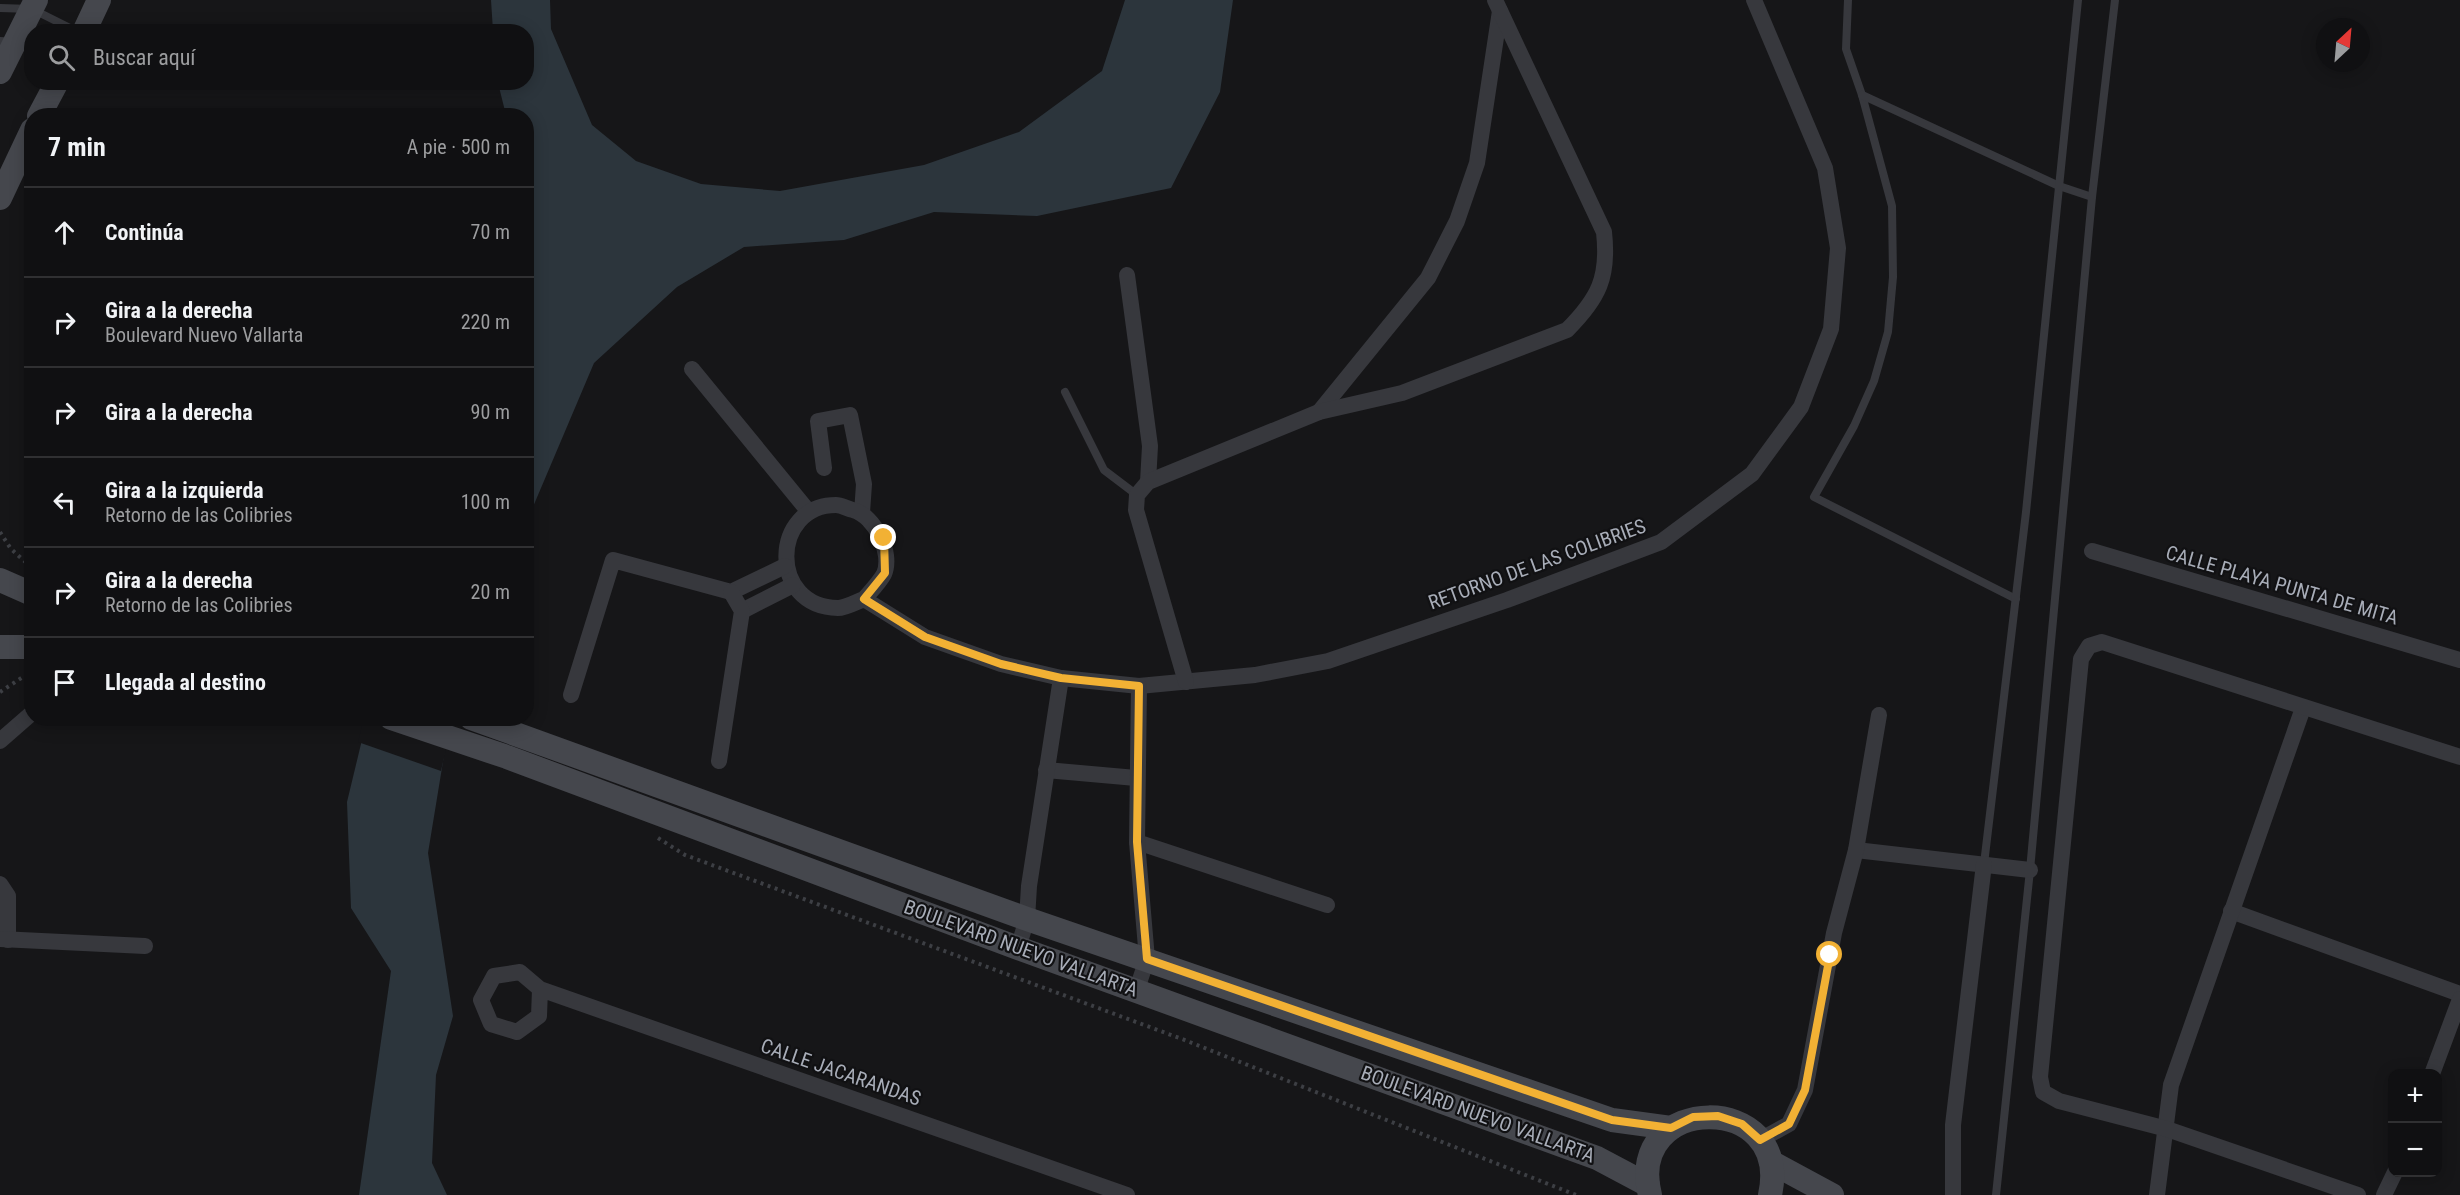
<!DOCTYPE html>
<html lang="es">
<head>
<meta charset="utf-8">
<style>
  :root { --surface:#101012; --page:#19191b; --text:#f1f3f6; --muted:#9c9d9f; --line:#303032 }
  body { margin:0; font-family:"Roboto Condensed",sans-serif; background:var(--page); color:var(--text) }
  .controls { position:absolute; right:18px; bottom:18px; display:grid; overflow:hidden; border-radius:12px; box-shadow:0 3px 15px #0003 }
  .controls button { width:54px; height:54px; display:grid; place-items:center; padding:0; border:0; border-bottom:2px solid var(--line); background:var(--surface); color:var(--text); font:30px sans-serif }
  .compass { position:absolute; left:2316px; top:18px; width:54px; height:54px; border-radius:50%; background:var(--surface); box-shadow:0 3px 15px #0003; rotate:26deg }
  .stop { position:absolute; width:18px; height:18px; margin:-14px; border:4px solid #f2b134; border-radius:50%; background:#fff }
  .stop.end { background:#f2b134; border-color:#fff; box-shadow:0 2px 6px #0008 }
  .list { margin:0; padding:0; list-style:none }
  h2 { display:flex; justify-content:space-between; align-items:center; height:78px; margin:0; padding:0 24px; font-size:26px }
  h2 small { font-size:20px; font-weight:400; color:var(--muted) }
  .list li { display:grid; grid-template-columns:39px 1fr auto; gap:18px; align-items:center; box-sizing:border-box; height:90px; padding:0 24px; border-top:2px solid var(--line) }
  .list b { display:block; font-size:22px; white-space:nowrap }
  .list p { margin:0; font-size:20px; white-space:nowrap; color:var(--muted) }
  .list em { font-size:20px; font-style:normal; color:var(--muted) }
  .icon { flex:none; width:33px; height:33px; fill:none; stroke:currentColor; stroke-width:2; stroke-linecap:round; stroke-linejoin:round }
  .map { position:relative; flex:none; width:2460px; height:1195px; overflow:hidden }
  .search { position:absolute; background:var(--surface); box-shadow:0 3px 15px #0003; left:24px; top:24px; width:510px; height:66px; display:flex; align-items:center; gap:15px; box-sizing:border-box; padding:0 21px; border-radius:24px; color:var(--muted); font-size:22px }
  .panel { position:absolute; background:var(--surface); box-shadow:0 3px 15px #0003; left:24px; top:108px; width:510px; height:618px; border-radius:24px }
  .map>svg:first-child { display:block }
  .water { fill:#2c353c }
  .pier { fill:#161618 }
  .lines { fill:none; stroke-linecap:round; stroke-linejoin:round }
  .path { stroke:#3d3f44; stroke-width:4; stroke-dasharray:3 4.5; stroke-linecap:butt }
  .service { stroke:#37383d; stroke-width:8 }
  .minor { stroke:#37383d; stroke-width:16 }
  .secondary { stroke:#45474d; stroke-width:24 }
  .route { stroke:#f2b134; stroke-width:8 }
  .labels { text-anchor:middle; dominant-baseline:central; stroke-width:4.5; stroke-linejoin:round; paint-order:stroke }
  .street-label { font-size:20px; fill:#a8adb8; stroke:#111113 }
</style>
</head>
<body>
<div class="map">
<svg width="2460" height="1195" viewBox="0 0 2460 1195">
  <rect width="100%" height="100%" fill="#161618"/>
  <g class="water">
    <polygon points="491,0 550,0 551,29 592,125 636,161 701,184 780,191 924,165 1019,132 1102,71 1125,0 1233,0 1220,92 1171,188 1037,216 934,212 844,240 744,247 677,287 594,363 527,521 526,279 533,229 526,201 526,116 506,115 498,83 526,82 526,32 493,31"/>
    <polygon points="367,719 450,719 428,853 453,1016 436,1075 432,1163 447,1195 359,1195 391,971 351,908 347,802"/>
  </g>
  <polygon class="pier" points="364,718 442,718 452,722 441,771 358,742"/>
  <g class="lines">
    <g class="path">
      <polyline points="0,532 11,549 32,568"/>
      <polyline points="0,692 32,671"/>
      <polyline points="658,838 685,855 1182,1039 1576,1195"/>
    </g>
    <g class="service">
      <polyline points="1848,0 1846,49 1862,95 1892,206 1893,277 1888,332 1874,381 1854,426 1814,497 2016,599"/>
      <polyline points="0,8 32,9 78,32"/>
      <polyline points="0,41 16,42 32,49"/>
      <polyline points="1862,95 2059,186 2092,197"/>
      <polyline points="1065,392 1104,470 1137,495"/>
      <polyline points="1984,864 2026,512 2078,0"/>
      <polyline points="1996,1195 2030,870 2092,197 2115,0"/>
    </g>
    <g class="minor">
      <polyline points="1127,275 1150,446 1148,482"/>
      <polyline points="692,369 809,512"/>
      <polyline points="1319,412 1428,278 1457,221 1477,163 1500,11"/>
      <polyline points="824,468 818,421 850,415 864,484 862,513"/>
      <polyline points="2092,551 2460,660"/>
      <path d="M 864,599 C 870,592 879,583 884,574 C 893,553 875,516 853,510 C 848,509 841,505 836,505 C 771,505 768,607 838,608 C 846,608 856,602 864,599 L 925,637 L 1001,664 L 1061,678 L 1139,686 L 1255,675 L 1328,661 L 1507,600 L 1661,542 L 1752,474 L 1801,407 L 1831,329 L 1838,248 L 1825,168 L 1754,0"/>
      <polyline points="742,611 793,585"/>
      <path d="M 1186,682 L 1136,510 L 1137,495 L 1148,482 L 1319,412 L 1402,393 L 1567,330 C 1599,298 1609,277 1604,232 L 1495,0"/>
      <polyline points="571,695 613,560 731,592 785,566"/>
      <polyline points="0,741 32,713"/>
      <polyline points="719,761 742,611 731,592"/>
      <polyline points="1046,770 1136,778"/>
      <polyline points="1137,842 1327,905"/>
      <polyline points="1856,850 2030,870"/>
      <polyline points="0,884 8,896 8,940"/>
      <polyline points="2231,911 2460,994"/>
      <polyline points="0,939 145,946"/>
      <polyline points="1018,948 1027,919 1029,886 1061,678"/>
      <polyline points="540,989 539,1016 517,1032 491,1024 481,1000 494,976 520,972 540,989 1127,1195"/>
      <polyline points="1137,989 1147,959 1137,842 1139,686"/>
      <polyline points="2432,1074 2460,999"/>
      <polyline points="1760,1140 1789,1124 1805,1090 1834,933 1856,850 1879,715"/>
      <polyline points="1953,1195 1953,1125 1984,864"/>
      <polyline points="2157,1195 2171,1085 2303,708"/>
      <polyline points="2358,1195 2167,1129 2059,1101 2043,1092 2040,1077 2081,659 2089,646 2102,642 2460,757"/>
      <polyline points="2384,1195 2395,1172"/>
    </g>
    <g class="secondary">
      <polyline points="84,32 99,0"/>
      <polyline points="0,72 36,0"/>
      <polyline points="39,116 57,82"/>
      <polyline points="0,198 32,130"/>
      <polyline points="0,580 32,594"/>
      <polyline points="0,647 32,647"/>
      <polyline points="391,718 507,757 1018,948 1597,1158 1648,1185"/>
      <polyline points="471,718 1027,919 1612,1120 1671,1128"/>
      <polyline points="1771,1162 1832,1195"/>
      <path d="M 1650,1195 C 1624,1093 1793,1090 1770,1195"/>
    </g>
  </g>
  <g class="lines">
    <polyline class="route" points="884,538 885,573 864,599 925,637 1001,664 1061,678 1139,686 1137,842 1147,959 1612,1120 1671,1128 1693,1117 1718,1116 1742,1124 1760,1140 1789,1124 1805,1090 1830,955"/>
  </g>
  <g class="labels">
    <g class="street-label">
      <text transform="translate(1537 564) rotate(-20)">RETORNO DE LAS COLIBRIES</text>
      <text transform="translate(2282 585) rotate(16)">CALLE PLAYA PUNTA DE MITA</text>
      <text transform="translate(1021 948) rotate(20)">BOULEVARD NUEVO VALLARTA</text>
      <text transform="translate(841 1072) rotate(19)">CALLE JACARANDAS</text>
      <text transform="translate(1478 1114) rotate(20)">BOULEVARD NUEVO VALLARTA</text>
    </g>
  </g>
</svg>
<div class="controls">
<button>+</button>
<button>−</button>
</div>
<svg class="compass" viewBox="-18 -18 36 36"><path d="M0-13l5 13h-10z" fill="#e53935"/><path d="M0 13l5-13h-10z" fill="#9c9d9f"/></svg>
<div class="stop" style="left:1830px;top:955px"></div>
<div class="stop end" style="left:884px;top:538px"></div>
<div class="search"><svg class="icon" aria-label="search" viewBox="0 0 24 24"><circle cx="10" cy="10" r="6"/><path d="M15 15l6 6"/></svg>Buscar aquí</div>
<section class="panel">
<h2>7 min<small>A pie · 500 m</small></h2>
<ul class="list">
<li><svg class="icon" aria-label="ahead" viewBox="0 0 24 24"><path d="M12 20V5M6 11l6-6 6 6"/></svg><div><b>Continúa</b></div><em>70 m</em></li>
<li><svg class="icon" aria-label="right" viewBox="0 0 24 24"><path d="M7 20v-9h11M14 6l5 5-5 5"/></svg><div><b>Gira a la derecha</b><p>Boulevard Nuevo Vallarta</p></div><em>220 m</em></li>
<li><svg class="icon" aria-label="right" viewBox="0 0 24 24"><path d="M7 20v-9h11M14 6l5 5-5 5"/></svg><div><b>Gira a la derecha</b></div><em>90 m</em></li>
<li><svg class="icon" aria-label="left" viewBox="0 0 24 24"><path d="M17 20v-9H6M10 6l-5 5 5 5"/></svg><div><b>Gira a la izquierda</b><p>Retorno de las Colibries</p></div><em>100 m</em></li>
<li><svg class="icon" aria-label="right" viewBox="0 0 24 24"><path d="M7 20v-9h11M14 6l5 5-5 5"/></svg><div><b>Gira a la derecha</b><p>Retorno de las Colibries</p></div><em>20 m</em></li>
<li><svg class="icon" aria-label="arrive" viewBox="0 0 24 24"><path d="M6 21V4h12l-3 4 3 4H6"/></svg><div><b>Llegada al destino</b></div></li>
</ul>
</section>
</div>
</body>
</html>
